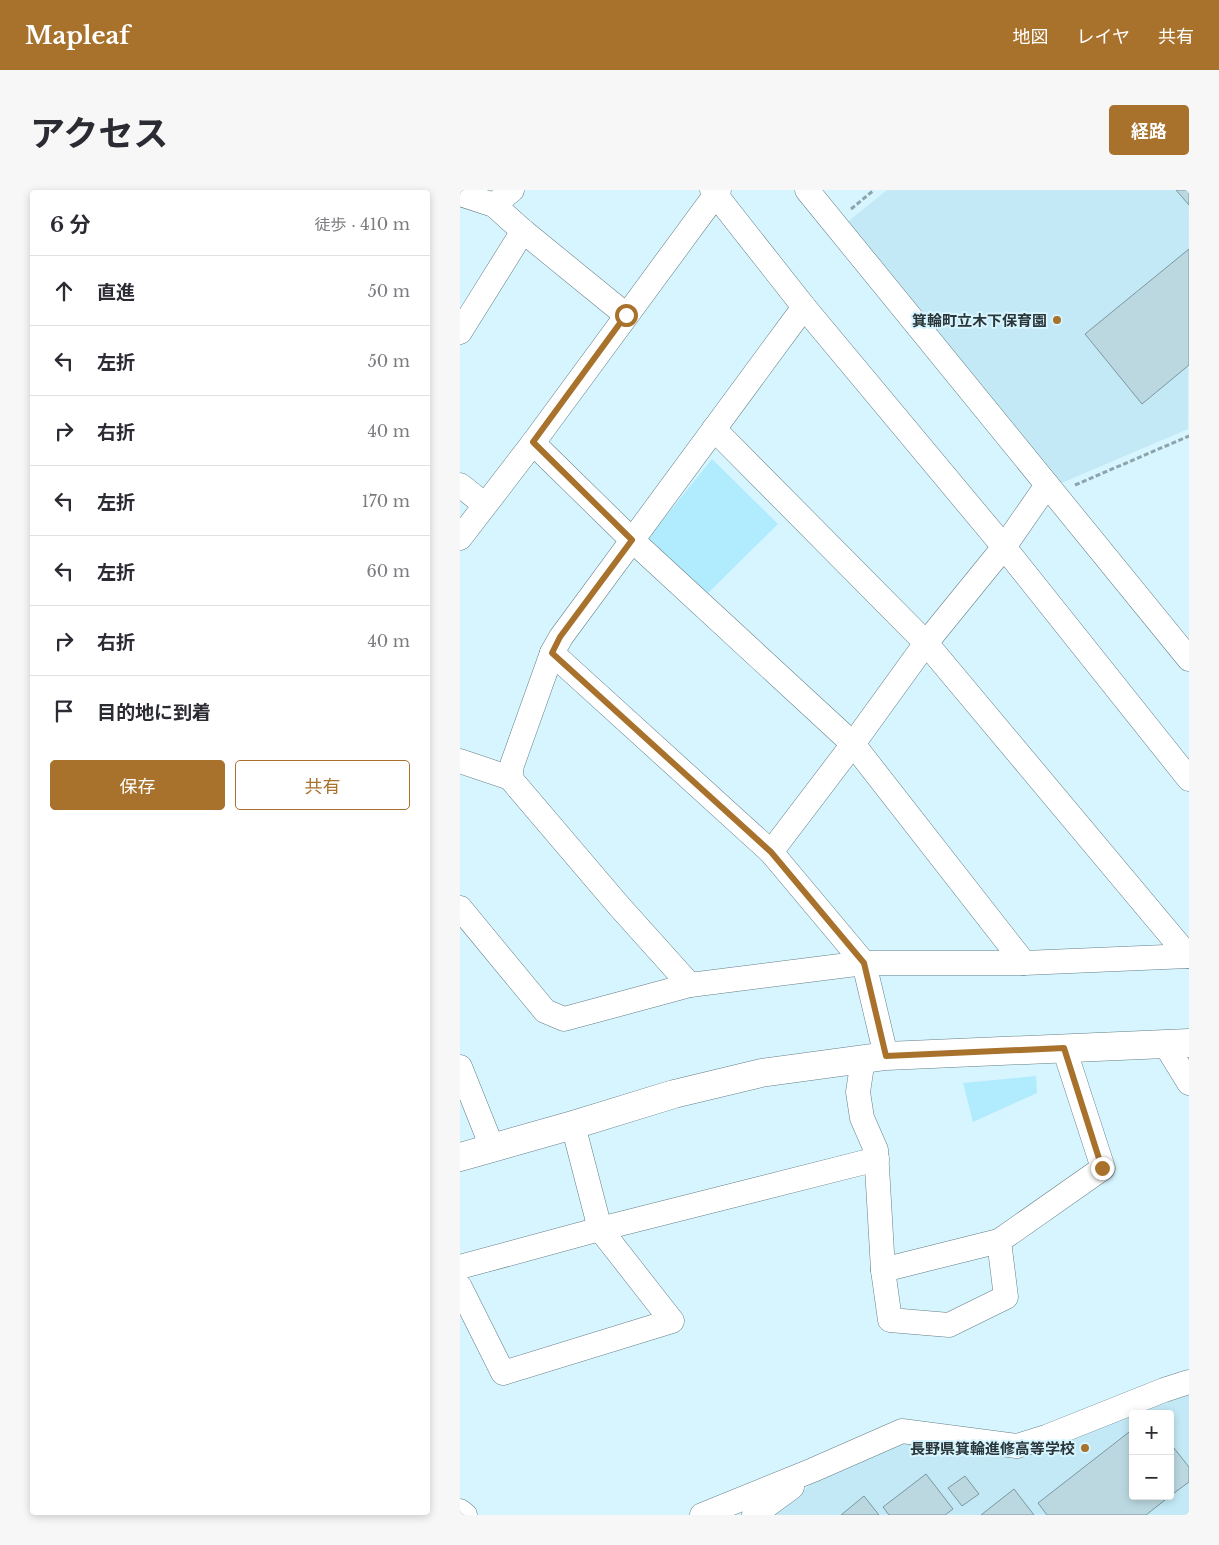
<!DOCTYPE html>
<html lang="ja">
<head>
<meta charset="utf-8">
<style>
  :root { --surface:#fff; --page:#f7f7f7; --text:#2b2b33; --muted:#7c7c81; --line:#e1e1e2; --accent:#a8722c }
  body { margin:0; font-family:"Libre Baskerville","Noto Sans JP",serif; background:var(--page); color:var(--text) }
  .controls { position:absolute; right:15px; bottom:15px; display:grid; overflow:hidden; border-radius:5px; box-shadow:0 2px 8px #0003 }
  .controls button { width:45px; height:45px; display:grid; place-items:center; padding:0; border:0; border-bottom:1px solid var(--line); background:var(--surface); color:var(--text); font:25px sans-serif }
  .stop { position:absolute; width:15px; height:15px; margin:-11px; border:4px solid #a8722c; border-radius:50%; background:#fff }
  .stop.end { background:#a8722c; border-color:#fff; box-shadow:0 1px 5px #0008 }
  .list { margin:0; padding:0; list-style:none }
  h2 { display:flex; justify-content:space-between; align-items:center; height:65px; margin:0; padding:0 20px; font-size:21px }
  h2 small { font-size:16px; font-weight:400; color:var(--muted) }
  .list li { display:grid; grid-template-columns:32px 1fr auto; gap:15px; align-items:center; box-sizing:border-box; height:70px; padding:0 20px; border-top:1px solid var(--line) }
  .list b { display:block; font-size:19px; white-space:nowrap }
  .list em { font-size:16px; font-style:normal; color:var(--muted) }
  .actions { display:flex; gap:10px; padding:15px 20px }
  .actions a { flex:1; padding:11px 0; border:1px solid var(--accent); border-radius:5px; text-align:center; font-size:18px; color:var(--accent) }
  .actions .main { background:var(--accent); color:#fff }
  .icon { flex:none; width:28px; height:28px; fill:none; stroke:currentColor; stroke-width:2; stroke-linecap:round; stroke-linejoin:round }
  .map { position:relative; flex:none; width:729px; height:1325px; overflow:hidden; border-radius:5px }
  header { display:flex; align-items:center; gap:30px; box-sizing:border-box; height:70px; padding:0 25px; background:var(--accent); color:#fff }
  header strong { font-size:24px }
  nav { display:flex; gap:28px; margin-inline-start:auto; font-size:18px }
  .intro { display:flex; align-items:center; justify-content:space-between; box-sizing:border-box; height:120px; padding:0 30px }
  h1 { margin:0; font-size:35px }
  .button { padding:12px 22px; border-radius:5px; background:var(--accent); color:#fff; font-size:18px; font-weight:700 }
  main { display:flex; gap:30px; padding:0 30px }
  aside { flex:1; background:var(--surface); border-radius:5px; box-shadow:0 2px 8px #0003 }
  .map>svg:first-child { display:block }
  .built { fill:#c4e9f6; fill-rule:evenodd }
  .green { fill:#b1ebfe }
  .building { fill:#bbd8e1; stroke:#7b97a0 }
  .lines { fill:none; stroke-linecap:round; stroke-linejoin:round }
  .minor-casing { stroke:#647f87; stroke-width:25 }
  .tertiary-casing { stroke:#647f87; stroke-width:29 }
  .path { stroke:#8ea4ab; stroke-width:3; stroke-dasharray:5 2.5; stroke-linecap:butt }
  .minor { stroke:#fff; stroke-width:24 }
  .tertiary { stroke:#fff; stroke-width:28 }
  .route { stroke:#a8722c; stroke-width:6 }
  .poi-dot { fill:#a8722c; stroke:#d7f5ff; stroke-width:2 }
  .labels { text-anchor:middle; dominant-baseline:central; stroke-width:4; stroke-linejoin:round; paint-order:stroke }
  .poi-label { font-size:15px; font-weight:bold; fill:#2b363a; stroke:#d7f5ff; text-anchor:end }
</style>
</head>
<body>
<header>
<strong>Mapleaf</strong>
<nav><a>地図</a><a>レイヤ</a><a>共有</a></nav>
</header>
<div class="intro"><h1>アクセス</h1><a class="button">経路</a></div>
<main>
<aside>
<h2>6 分<small>徒歩 · 410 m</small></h2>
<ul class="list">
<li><svg class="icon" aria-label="ahead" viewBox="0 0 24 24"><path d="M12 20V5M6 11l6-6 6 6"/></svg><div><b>直進</b></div><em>50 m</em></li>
<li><svg class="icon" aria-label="left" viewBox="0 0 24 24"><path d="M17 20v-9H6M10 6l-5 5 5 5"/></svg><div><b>左折</b></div><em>50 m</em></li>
<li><svg class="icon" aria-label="right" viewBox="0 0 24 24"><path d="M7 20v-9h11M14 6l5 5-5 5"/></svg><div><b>右折</b></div><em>40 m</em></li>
<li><svg class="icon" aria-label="left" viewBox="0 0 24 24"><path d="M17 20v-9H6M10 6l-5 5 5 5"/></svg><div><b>左折</b></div><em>170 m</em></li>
<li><svg class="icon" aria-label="left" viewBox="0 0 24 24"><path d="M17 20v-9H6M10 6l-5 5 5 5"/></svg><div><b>左折</b></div><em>60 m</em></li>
<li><svg class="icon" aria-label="right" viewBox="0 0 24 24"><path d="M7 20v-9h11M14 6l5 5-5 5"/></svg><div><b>右折</b></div><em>40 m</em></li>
<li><svg class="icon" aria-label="arrive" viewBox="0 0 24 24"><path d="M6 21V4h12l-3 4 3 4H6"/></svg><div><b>目的地に到着</b></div></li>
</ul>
<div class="actions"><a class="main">保存</a><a>共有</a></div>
</aside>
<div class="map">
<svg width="729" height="1325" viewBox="0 0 729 1325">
  <rect width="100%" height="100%" fill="#d7f5ff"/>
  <g class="built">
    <polygon points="427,0 729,0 728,239 597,295 386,33"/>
    <path d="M 729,1202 L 729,1325 L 311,1325 L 330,1313 L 356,1289 L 442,1251 L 559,1265 ZM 673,1224 L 710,1224 L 710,1306 L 673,1306 Z"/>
  </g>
  <g class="green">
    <polygon points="252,269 318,334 245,406 188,348"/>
    <polygon points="576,886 577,903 513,932 503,893"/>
  </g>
  <g class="building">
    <polygon points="716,0 729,0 729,15"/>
    <polygon points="729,59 729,175 682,214 625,144"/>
    <polygon points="673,1239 673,1306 710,1306 686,1325 587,1325 578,1313"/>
    <polygon points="710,1253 729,1277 729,1292 710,1306"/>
    <polygon points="466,1284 493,1319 485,1325 429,1325 423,1317"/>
    <polygon points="505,1286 519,1304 502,1316 488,1298"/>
    <polygon points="554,1299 574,1325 521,1325"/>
    <polygon points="404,1306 419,1325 381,1325"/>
  </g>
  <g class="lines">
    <defs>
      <g id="minor">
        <polyline points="252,0 344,117 544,357 729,589"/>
        <polyline points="347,0 729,469"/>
        <polyline points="0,4 34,15 63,41 166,125"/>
        <polyline points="34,15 52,0"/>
        <polyline points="0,142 63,41"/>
        <polyline points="254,239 466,453 728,766"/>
        <polyline points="73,253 172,350 393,554 564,773"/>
        <polyline points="0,295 24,314"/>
        <polyline points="0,348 73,253 259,0"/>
        <polyline points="92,463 311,662 404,773 426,866"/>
        <polyline points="0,571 50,588 159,716 230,795"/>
        <polyline points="50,588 52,575 92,463 101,447 344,117"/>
        <polyline points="311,662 393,554 466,453 544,357 587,295"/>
        <polyline points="0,718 85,821 104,829 230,795 404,773 564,773 729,766"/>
        <polyline points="705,854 729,893"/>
        <polyline points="403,869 398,902 402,928 416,960 423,1080 430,1130 489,1135 546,1107 539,1051 643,978 604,858"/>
        <polyline points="0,877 32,957"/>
        <polyline points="0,1077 140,1039 417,969"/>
        <polyline points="423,1080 539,1051"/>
        <polyline points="0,1097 43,1183 212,1131 140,1039 113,935"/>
        <polyline points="0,1321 5,1325"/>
        <polyline points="242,1325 353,1280 442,1241 557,1256 586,1247 704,1200 729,1192"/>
        <polyline points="294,1325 332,1297"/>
      </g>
      <polyline id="tertiary" points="0,967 113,935 214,904 301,883 426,866 729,853"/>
    </defs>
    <use href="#minor" class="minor-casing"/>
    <use href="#tertiary" class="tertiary-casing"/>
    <g class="path">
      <polyline points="391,19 414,0"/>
      <polyline points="615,295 729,246"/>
    </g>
    <use href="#minor" class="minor"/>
    <use href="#tertiary" class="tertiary"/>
  </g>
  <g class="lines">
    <polyline class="route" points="166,125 73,252 172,350 100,447 92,463 311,662 404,773 426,866 604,858 642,978"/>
  </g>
  <g class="poi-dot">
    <circle cx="597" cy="130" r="5"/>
    <circle cx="625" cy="1258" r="5"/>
  </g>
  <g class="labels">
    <g class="poi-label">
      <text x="587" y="130">箕輪町立木下保育園</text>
      <text x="615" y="1258">長野県箕輪進修高等学校</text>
    </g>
  </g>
</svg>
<div class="controls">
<button>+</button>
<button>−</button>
</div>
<div class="stop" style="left:166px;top:125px"></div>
<div class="stop end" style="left:642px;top:978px"></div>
</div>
</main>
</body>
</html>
